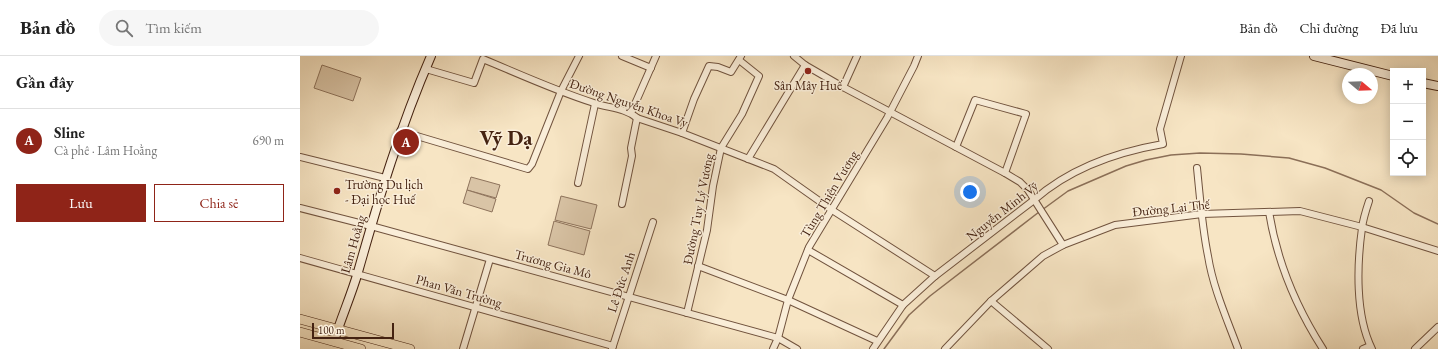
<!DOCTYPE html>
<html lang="vi">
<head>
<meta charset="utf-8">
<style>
  :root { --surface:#fff; --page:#f6f6f6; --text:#222; --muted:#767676; --line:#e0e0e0; --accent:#8f2418 }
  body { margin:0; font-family:"EB Garamond",serif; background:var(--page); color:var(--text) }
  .controls { position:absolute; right:12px; top:12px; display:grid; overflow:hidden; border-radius:0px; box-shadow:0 2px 10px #0003 }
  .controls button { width:36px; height:36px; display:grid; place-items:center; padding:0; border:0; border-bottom:1px solid var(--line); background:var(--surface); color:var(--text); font:20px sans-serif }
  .compass { position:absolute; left:1042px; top:12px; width:36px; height:36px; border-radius:50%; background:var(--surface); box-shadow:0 2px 10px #0003; rotate:109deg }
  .scale { position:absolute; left:12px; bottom:10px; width:82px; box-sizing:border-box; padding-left:4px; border:2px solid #421; border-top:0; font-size:11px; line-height:14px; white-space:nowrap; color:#421; -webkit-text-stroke:3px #faeed9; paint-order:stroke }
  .you { position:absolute; left:670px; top:136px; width:14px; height:14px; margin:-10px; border:3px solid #fff; border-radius:50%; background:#1a73e8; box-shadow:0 0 0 6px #1a73e833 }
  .badge { display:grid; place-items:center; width:26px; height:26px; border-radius:50%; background:var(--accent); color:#fff; font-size:13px; font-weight:700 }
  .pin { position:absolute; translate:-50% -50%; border:2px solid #fff; box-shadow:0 1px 4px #0006 }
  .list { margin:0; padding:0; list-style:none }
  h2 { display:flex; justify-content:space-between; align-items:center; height:52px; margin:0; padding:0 16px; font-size:17px }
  h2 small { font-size:13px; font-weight:400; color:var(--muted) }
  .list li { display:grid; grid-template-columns:26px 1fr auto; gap:12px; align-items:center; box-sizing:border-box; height:64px; padding:0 16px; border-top:1px solid var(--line) }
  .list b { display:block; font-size:15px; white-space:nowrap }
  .list p { margin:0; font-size:13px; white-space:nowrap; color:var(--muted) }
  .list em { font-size:13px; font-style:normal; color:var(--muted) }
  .actions { display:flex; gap:8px; padding:12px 16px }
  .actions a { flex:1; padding:9px 0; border:1px solid var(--accent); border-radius:0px; text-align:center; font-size:14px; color:var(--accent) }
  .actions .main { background:var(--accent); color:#fff }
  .icon { flex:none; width:22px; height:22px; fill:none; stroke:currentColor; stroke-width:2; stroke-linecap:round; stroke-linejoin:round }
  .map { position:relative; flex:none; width:1138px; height:293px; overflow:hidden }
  header { display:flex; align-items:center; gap:24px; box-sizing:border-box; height:56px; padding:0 20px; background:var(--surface); border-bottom:1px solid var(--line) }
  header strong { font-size:19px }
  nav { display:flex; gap:22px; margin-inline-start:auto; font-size:14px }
  .search { width:280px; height:36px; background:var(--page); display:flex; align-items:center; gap:10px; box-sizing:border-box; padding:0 14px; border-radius:22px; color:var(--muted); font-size:15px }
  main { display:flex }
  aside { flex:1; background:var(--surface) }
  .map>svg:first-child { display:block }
  .green { fill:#d9c4a6; stroke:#8e735c }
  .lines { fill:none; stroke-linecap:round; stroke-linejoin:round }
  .stream { stroke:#8b6f58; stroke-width:1.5 }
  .street-casing { stroke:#71533e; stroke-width:8 }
  .secondary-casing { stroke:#421; stroke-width:10 }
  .primary-casing { stroke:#421; stroke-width:10 }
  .street { stroke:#faeed9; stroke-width:6 }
  .secondary { stroke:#faeed9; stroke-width:8 }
  .primary { stroke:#f7e5c4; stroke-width:9 }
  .poi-dot { fill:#8f2418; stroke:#faeed9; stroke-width:1.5 }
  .labels { text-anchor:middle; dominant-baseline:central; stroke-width:3; stroke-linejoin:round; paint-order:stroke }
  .poi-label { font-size:13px; fill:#421; stroke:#faeed9 }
  .street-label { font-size:13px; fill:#421; stroke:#faeed9 }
  .town-label { font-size:21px; font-weight:bold; fill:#421; stroke:#faeed9 }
</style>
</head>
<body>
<header>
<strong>Bản đồ</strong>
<div class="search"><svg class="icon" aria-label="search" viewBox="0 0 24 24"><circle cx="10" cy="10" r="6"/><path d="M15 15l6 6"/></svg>Tìm kiếm</div>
<nav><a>Bản đồ</a><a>Chỉ đường</a><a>Đã lưu</a></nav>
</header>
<main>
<aside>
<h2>Gần đây<small></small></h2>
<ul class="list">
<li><span class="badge">A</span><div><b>Sline</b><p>Cà phê · Lâm Hoằng</p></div><em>690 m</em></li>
</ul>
<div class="actions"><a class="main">Lưu</a><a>Chia sẻ</a></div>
</aside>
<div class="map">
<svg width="1138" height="293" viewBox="0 0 1138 293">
  <rect width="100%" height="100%" fill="#f7e5c4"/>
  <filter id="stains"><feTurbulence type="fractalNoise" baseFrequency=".005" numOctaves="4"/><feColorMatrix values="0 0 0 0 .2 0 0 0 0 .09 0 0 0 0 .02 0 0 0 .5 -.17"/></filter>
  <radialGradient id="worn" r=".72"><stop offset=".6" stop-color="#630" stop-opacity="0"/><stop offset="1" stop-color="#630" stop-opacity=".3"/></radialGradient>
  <g class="green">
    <polygon points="22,9 61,22 53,45 14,32"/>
    <polygon points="171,121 200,129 196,142 167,134"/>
    <polygon points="167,134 196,143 192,156 163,147"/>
    <polygon points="261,140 297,149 291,173 255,164"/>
    <polygon points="254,165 290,175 284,199 248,189"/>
  </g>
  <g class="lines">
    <g class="stream">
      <polyline points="742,154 768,135 826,110 846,104 871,99 900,97 941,98 989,102 1025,112 1081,134 1114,157 1138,168"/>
      <polyline points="584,293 609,259 630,240 739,156"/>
    </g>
    <defs>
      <g id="street">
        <polyline points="322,0 351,12"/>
        <polyline points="494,0 505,9 543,31 705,117 720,126 728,134 763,189"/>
        <path d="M 126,13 L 174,27 L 183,3 C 219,18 256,35 294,47 C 308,52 326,52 337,62 L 382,77 L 474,113 L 532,154 L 635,220"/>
        <polyline points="543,31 557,0"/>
        <polyline points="331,57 356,0"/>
        <polyline points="100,75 228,113 232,108 261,35 279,0"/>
        <polyline points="382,77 394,43 409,10 418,11 431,16 441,0"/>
        <polyline points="656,91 675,44 726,58 705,117"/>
        <polyline points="0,101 85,122"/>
        <polyline points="448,103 505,9"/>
        <path d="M 897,112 C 900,141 902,171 908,200 C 913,232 927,263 938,293"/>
        <polyline points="278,127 295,48"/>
        <path d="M 1069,145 C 1066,154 1063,163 1062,172 C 1057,208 1055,259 1072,293"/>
        <polyline points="322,148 332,100 331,92 337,62"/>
        <polyline points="0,152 71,170 478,282 497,293"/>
        <path d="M 969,156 C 977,205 996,251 1023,293"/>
        <polyline points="508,194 603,249"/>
        <polyline points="0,202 313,290"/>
        <polyline points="398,210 488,244 577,285"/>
        <polyline points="691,245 748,293"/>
        <polyline points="387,257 407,174 413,130 421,92 442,58 459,20 439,4"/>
        <polyline points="163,293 190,203"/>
        <polyline points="312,293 353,166"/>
        <polyline points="473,293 478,282 488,244 509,191 587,62 614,10 618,0"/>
        <path d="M 573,293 L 603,249 L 635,220 L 734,144 C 769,113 817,96 863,88 L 860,73 L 881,0"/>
        <polyline points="645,293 691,245 743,200 763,189 815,169 902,158 1000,155 1062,171 1138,195"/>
        <polyline points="1063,293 1070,290"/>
        <polyline points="1115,293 1138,271"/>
      </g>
      <g id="secondary">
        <polyline points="1014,0 1093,20"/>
        <polyline points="1123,27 1138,30"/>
        <path d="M 34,285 C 41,262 51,240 58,216 C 79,142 100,71 131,0"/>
      </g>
      <g id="primary">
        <polyline points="0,263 110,293"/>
        <polyline points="0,276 61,293"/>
      </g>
    </defs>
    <use href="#street" class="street-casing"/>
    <use href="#secondary" class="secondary-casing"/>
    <use href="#primary" class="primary-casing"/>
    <use href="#street" class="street"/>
    <use href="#secondary" class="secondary"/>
    <use href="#primary" class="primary"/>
  </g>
  <g class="poi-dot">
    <circle cx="508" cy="15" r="4"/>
    <circle cx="37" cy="135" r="4"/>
  </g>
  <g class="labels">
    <g class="poi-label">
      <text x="508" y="29">Sân Mây Huế</text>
      <text x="45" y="128" text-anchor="start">Trường Du lịch<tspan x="45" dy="15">- Đại học Huế</tspan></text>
    </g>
    <g class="street-label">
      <text transform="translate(329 47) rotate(19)">Đường Nguyễn Khoa Vy</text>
      <text transform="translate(529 138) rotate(-59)">Tùng Thiện Vương</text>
      <text transform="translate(871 152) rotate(-6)">Đường Lại Thế</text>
      <text transform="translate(398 153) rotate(-79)">Đường Tuy Lý Vương</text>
      <text transform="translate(702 155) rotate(-38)">Nguyễn Minh Vỹ</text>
      <text transform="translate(53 188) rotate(-74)">Lâm Hoằng</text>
      <text transform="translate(253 208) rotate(15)">Trương Gia Mô</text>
      <text transform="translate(321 226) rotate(-72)">Lê Đức Anh</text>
      <text transform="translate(159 235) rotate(16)">Phan Văn Trường</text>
    </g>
    <g class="town-label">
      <text x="206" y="81">Vỹ Dạ</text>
    </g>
  </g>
  <rect width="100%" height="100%" filter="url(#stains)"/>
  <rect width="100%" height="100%" fill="url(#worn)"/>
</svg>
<div class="controls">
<button>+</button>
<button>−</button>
<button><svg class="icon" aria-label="locate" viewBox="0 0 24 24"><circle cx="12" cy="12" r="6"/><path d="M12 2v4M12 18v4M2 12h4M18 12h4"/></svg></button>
</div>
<svg class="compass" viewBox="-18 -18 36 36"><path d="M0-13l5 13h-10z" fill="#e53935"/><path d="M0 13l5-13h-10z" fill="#767676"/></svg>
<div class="scale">100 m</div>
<div class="you"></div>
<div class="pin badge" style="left:106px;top:86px">A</div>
</div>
</main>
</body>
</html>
